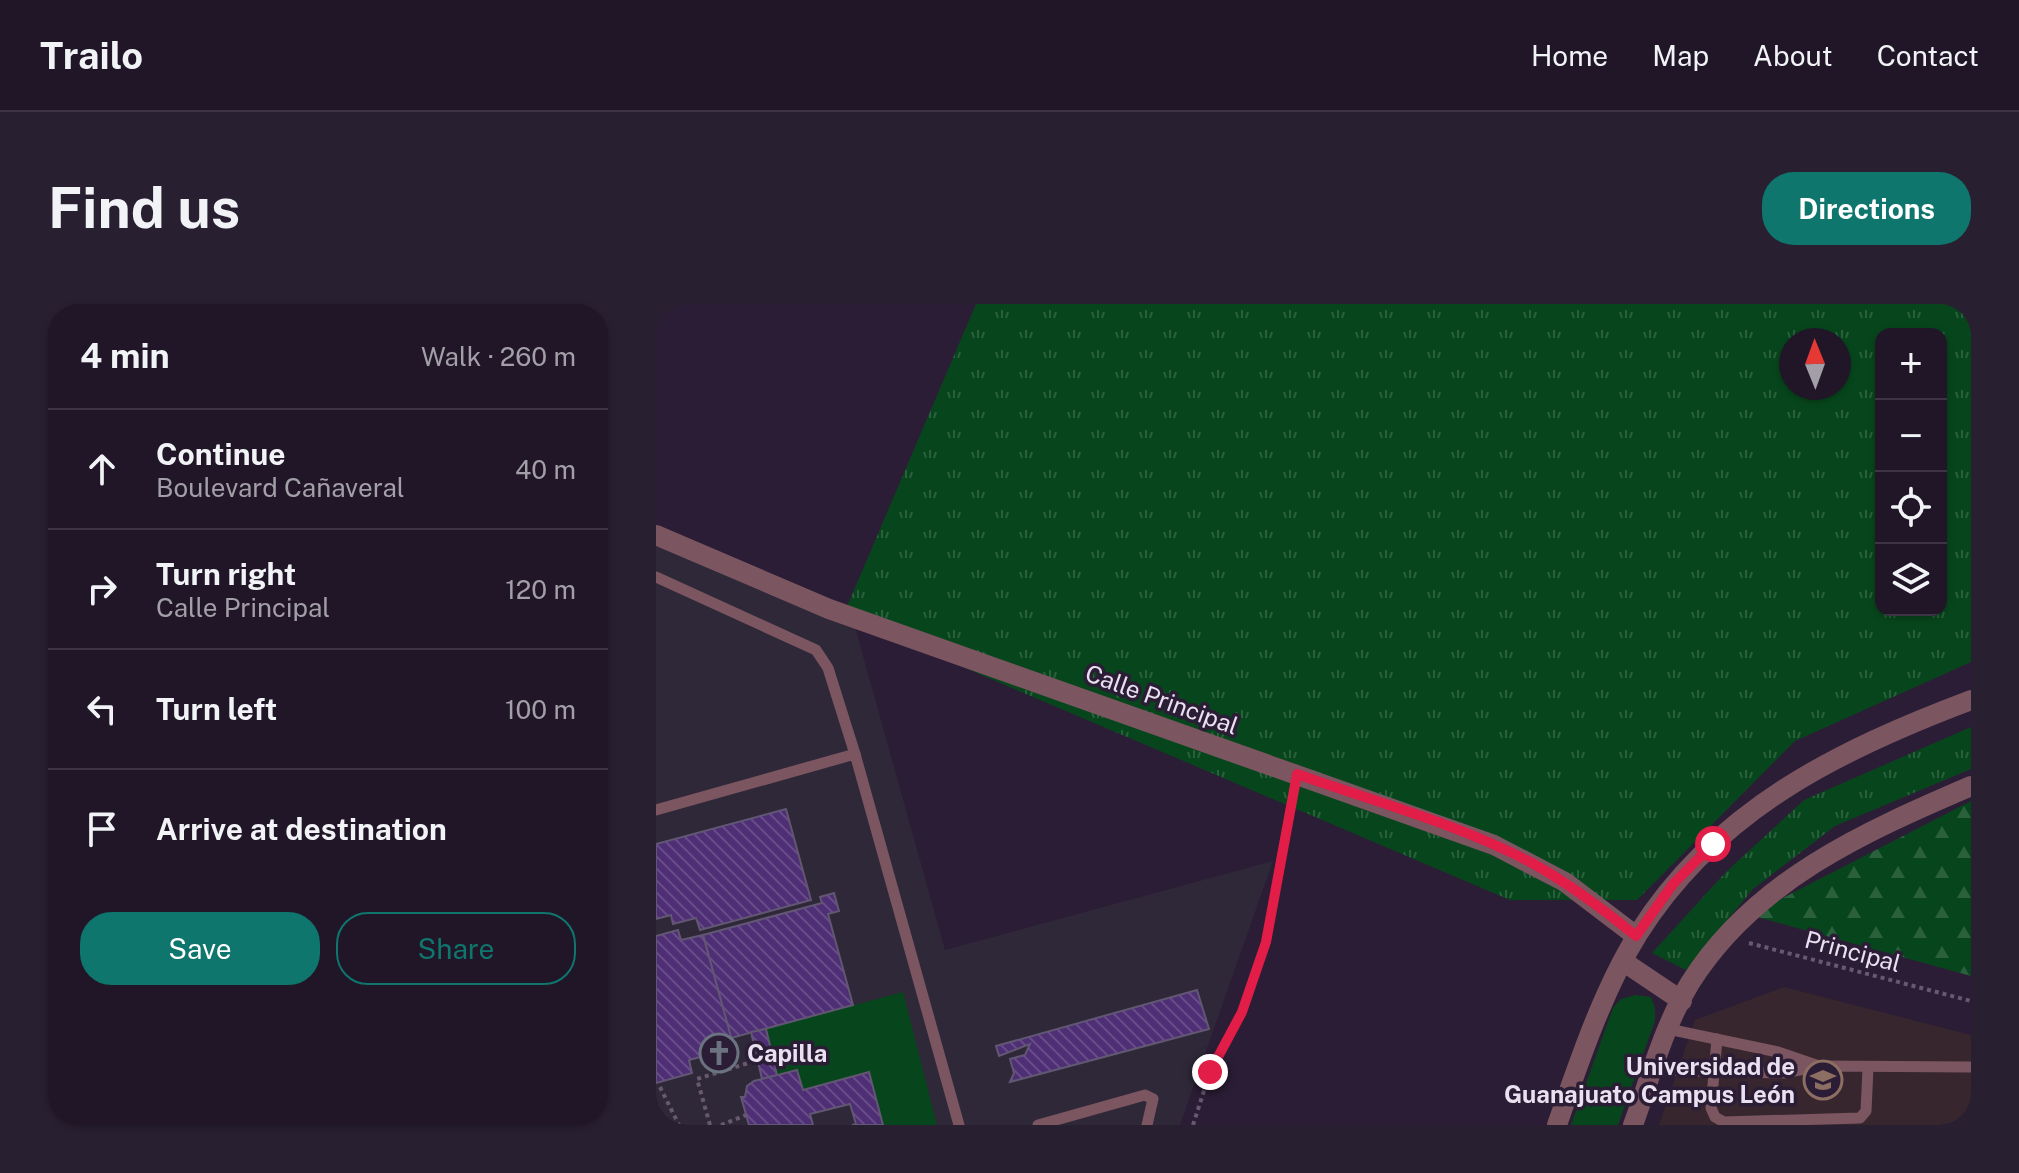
<!DOCTYPE html>
<html lang="en">
<head>
<meta charset="utf-8">
<style>
  :root { --surface:#201628; --page:#281f30; --text:#f1f3f6; --muted:#a29fa8; --line:#3d3545; --accent:#0f766e }
  body { margin:0; font-family:"Public Sans",sans-serif; background:var(--page); color:var(--text) }
  .controls { position:absolute; right:24px; top:24px; display:grid; overflow:hidden; border-radius:16px; box-shadow:0 2px 6px #0004 }
  .controls button { width:72px; height:72px; display:grid; place-items:center; padding:0; border:0; border-bottom:2px solid var(--line); background:var(--surface); color:var(--text); font:40px sans-serif }
  .compass { position:absolute; left:1123px; top:24px; width:72px; height:72px; border-radius:50%; background:var(--surface); box-shadow:0 2px 6px #0004; rotate:359deg }
  .stop { position:absolute; width:24px; height:24px; margin:-18px; border:6px solid #e11d48; border-radius:50%; background:#fff }
  .stop.end { background:#e11d48; border-color:#fff; box-shadow:0 2px 8px #0008 }
  .list { margin:0; padding:0; list-style:none }
  h2 { display:flex; justify-content:space-between; align-items:center; height:104px; margin:0; padding:0 32px; font-size:34px }
  h2 small { font-size:26px; font-weight:400; color:var(--muted) }
  .list li { display:grid; grid-template-columns:52px 1fr auto; gap:24px; align-items:center; box-sizing:border-box; height:120px; padding:0 32px; border-top:2px solid var(--line) }
  .list b { display:block; font-size:30px; white-space:nowrap }
  .list p { margin:0; font-size:26px; white-space:nowrap; color:var(--muted) }
  .list em { font-size:26px; font-style:normal; color:var(--muted) }
  .actions { display:flex; gap:16px; padding:24px 32px }
  .actions a { flex:1; padding:18px 0; border:2px solid var(--accent); border-radius:32px; text-align:center; font-size:28px; color:var(--accent) }
  .actions .main { background:var(--accent); color:#fff }
  .icon { flex:none; width:44px; height:44px; fill:none; stroke:currentColor; stroke-width:2; stroke-linecap:round; stroke-linejoin:round }
  .map { position:relative; flex:none; width:1315px; height:821px; overflow:hidden; border-radius:32px }
  header { display:flex; align-items:center; gap:48px; box-sizing:border-box; height:112px; padding:0 40px; background:var(--surface); border-bottom:2px solid var(--line) }
  header strong { font-size:38px }
  nav { display:flex; gap:44px; margin-inline-start:auto; font-size:28px }
  .intro { display:flex; align-items:center; justify-content:space-between; box-sizing:border-box; height:192px; padding:0 48px }
  h1 { margin:0; font-size:56px }
  .button { padding:20px 36px; border-radius:32px; background:var(--accent); color:#fff; font-size:28px; font-weight:700 }
  main { display:flex; gap:48px; padding:0 48px }
  aside { flex:1; background:var(--surface); border-radius:32px; box-shadow:0 2px 6px #0004 }
  .map>svg:first-child { display:block }
  .education { fill:#37262e }
  .medical { fill:#2f2838 }
  .grass { fill:url(#grass-tufts); fill-rule:evenodd }
  .forest { fill:url(#forest-firs) }
  .green { fill:#07461c }
  .building { fill:url(#building-back-hatch); stroke:#615773; stroke-width:2 }
  .lines { fill:none; stroke-linecap:round; stroke-linejoin:round }
  .path { stroke:#675a70; stroke-width:4; stroke-dasharray:4 4; stroke-linecap:butt }
  .service { stroke:#7b5560; stroke-width:11 }
  .minor { stroke:#7b5560; stroke-width:20 }
  .tertiary { stroke:#7b5560; stroke-width:20 }
  .route { stroke:#e11d48; stroke-width:10 }
  .labels { text-anchor:middle; dominant-baseline:central; stroke-width:7; stroke-linejoin:round; paint-order:stroke }
  .street-label { font-size:24px; fill:#e9e0f0; stroke:#2b1d35 }
  .poi-label { font-size:24px; font-weight:bold; fill:#e9e0f0; stroke:#2b1d35; text-anchor:start }
</style>
</head>
<body>
<header>
<strong>Trailo</strong>
<nav><a>Home</a><a>Map</a><a>About</a><a>Contact</a></nav>
</header>
<div class="intro"><h1>Find us</h1><a class="button">Directions</a></div>
<main>
<aside>
<h2>4 min<small>Walk · 260 m</small></h2>
<ul class="list">
<li><svg class="icon" aria-label="ahead" viewBox="0 0 24 24"><path d="M12 20V5M6 11l6-6 6 6"/></svg><div><b>Continue</b><p>Boulevard Cañaveral</p></div><em>40 m</em></li>
<li><svg class="icon" aria-label="right" viewBox="0 0 24 24"><path d="M7 20v-9h11M14 6l5 5-5 5"/></svg><div><b>Turn right</b><p>Calle Principal</p></div><em>120 m</em></li>
<li><svg class="icon" aria-label="left" viewBox="0 0 24 24"><path d="M17 20v-9H6M10 6l-5 5 5 5"/></svg><div><b>Turn left</b></div><em>100 m</em></li>
<li><svg class="icon" aria-label="arrive" viewBox="0 0 24 24"><path d="M6 21V4h12l-3 4 3 4H6"/></svg><div><b>Arrive at destination</b></div></li>
</ul>
<div class="actions"><a class="main">Save</a><a>Share</a></div>
</aside>
<div class="map">
<svg width="1315" height="821" viewBox="0 0 1315 821">
  <defs>
    <pattern id="grass-tufts" width="24" height="20" patternUnits="userSpaceOnUse" patternTransform="scale(2)"><rect width="24" height="20" fill="#07461c"/><path d="M3 7l-1-3M5 7V3M7 7l1-3M15 17l-1-3M17 17v-4M19 17l1-3" fill="none" stroke="#2b603d"/></pattern>
    <pattern id="forest-firs" width="22" height="20" patternUnits="userSpaceOnUse" patternTransform="scale(2)"><rect width="22" height="20" fill="#07461c"/><path d="M5 1l3.5 6h-7zM16 11l3.5 6h-7z" fill="#2b603d"/></pattern>
    <pattern id="building-back-hatch" width="6" height="6" patternUnits="userSpaceOnUse" patternTransform="scale(2)"><rect width="6" height="6" fill="#4e2e74"/><path d="M-1 5l2 2M0 0l6 6M5-1l2 2" fill="none" stroke="#684c88"/></pattern>
  </defs>
  <rect width="100%" height="100%" fill="#2b1d35"/>
  <polygon class="education" points="1128,683 1315,731 1315,821 1003,821 1039,716"/>
  <polygon class="medical" points="0,242 199,323 289,646 617,557 524,821 0,821"/>
  <g class="grass">
    <path d="M 320,0 L 1315,0 L 1315,358 L 1139,437 L 981,596 L 854,596 L 187,312 ZM 1225,30 L 1285,30 L 1285,306 L 1225,306 ZM 1135,36 L 1183,36 L 1183,84 L 1135,84 Z"/>
    <polygon points="1315,423 1315,465 1179,522 1097,585 1030,666 996,649 1069,569 1148,496"/>
  </g>
  <polygon class="forest" points="1315,497 1315,672 1094,611"/>
  <g class="green">
    <polygon points="247,688 281,821 227,821 213,768 147,786 141,766 121,771 110,725"/>
    <polygon points="980,691 995,693 999,704 999,717 962,821 915,821 957,704 965,695"/>
  </g>
  <g class="building">
    <polygon points="130,505 155,596 44,626 40,614 17,620 15,611 0,615 0,540"/>
    <polygon points="178,589 183,607 172,610 197,701 75,734 47,631 166,599 164,593"/>
    <polygon points="22,626 25,636 47,631 78,744 33,756 36,769 0,779 0,632"/>
    <polygon points="541,686 553,725 354,778 358,769 354,755 369,751 374,740 343,752 340,742"/>
    <polygon points="110,725 121,771 106,775 95,728"/>
    <polygon points="141,766 147,786 213,768 227,821 196,821 200,820 194,800 154,810 157,821 93,821 85,793 89,793 91,782 98,777"/>
  </g>
  <g class="lines">
    <g class="path">
      <polyline points="1093,639 1315,697"/>
      <polyline points="4,783 23,821"/>
      <polyline points="54,821 41,775 102,756"/>
      <polyline points="65,821 90,811"/>
      <polyline points="537,821 554,768 586,708 610,638 638,489"/>
    </g>
    <g class="service">
      <polyline points="0,273 160,346 172,364 199,450"/>
      <polyline points="0,506 199,450 303,821"/>
      <polyline points="1012,725 1122,748 1163,762"/>
      <polyline points="1061,735 1055,804 1059,813 1068,818 1204,814 1210,807 1212,764"/>
      <polyline points="996,766 1128,769 1164,762 1315,763"/>
      <polyline points="382,821 489,791 497,795 491,821"/>
    </g>
    <polyline class="minor" points="0,231 173,305 838,541 909,578 980,632"/>
    <g class="tertiary">
      <polyline points="968,658 1026,697"/>
      <path d="M 901,821 C 923,758 947,686 982,630 C 1060,506 1182,446 1315,396"/>
      <path d="M 977,821 C 994,774 1008,722 1034,679 C 1099,576 1208,528 1315,482"/>
    </g>
  </g>
  <g class="lines">
    <path class="route" d="M 554,768 L 586,708 L 610,638 L 641,470 C 719,498 803,520 876,559 C 914,580 947,605 980,632 L 1017,580 L 1057,540"/>
  </g>
  <defs>
    <symbol id="church-ring" viewBox="-11 -11 22 22"><circle r="9.5" fill="#2b1d35" stroke="#6b7280" stroke-width="1.5"/><path d="M-1.2-6h2.4v3.5h3.3v2.4h-3.3V6h-2.4V-.1h-3.3v-2.4h3.3Z" fill="#6b7280"/></symbol>
    <symbol id="university-ring" viewBox="-11 -11 22 22"><circle r="9.5" fill="#2b1d35" stroke="#8d6e63" stroke-width="1.5"/><path d="M0-5L7-2L0 1L-7-2ZM-4 1L0 2.5L4 1V4Q0 6-4 4Z" fill="#8d6e63"/></symbol>
  </defs>
  <g fill-rule="evenodd">
    <use href="#church-ring" x="41" y="727" width="44" height="44"/>
    <use href="#university-ring" x="1145" y="754" width="44" height="44"/>
  </g>
  <g class="labels">
    <g class="street-label">
      <text transform="translate(506 395) rotate(20)">Calle Principal</text>
      <text transform="translate(1197 647) rotate(15)">Principal</text>
    </g>
    <g class="poi-label">
      <text x="91" y="749">Capilla</text>
      <text x="1139" y="762" text-anchor="end">Universidad de<tspan x="1139" dy="28">Guanajuato Campus León</tspan></text>
    </g>
  </g>
</svg>
<div class="controls">
<button>+</button>
<button>−</button>
<button><svg class="icon" aria-label="locate" viewBox="0 0 24 24"><circle cx="12" cy="12" r="6"/><path d="M12 2v4M12 18v4M2 12h4M18 12h4"/></svg></button>
<button><svg class="icon" aria-label="layers" viewBox="0 0 24 24"><path d="M12 4l9 5-9 5-9-5zM3 14l9 5 9-5"/></svg></button>
</div>
<svg class="compass" viewBox="-18 -18 36 36"><path d="M0-13l5 13h-10z" fill="#e53935"/><path d="M0 13l5-13h-10z" fill="#a29fa8"/></svg>
<div class="stop" style="left:1057px;top:540px"></div>
<div class="stop end" style="left:554px;top:768px"></div>
</div>
</main>
</body>
</html>
